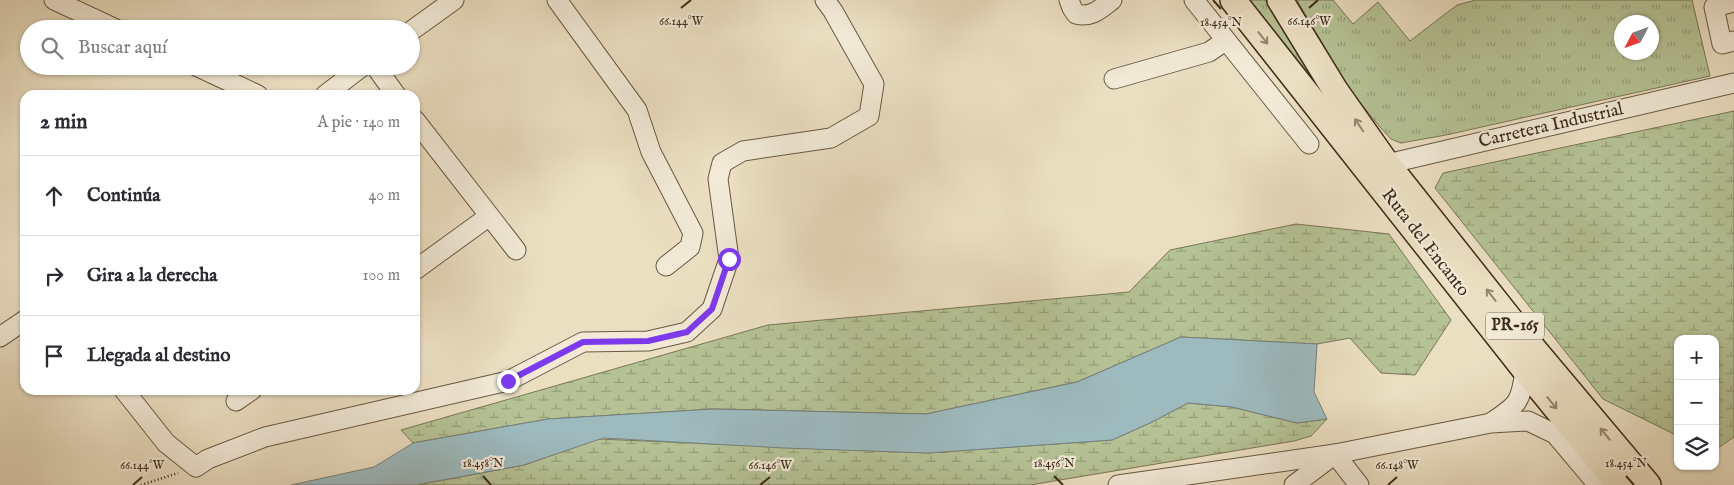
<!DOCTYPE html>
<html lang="es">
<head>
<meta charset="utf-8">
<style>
  :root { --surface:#fff; --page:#f7f7f7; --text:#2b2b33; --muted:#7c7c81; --line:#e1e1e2 }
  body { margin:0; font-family:"IM FELL English",serif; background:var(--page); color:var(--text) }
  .controls { position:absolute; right:15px; bottom:15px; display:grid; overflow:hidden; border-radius:10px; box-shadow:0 1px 4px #0004 }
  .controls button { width:45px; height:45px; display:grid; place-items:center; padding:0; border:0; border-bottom:1px solid var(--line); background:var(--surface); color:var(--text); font:25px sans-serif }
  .compass { position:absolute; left:1614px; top:15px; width:45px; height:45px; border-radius:50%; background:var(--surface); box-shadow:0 1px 4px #0004; rotate:229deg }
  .stop { position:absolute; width:15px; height:15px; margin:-11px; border:4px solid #7c3aed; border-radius:50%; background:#fff }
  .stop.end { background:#7c3aed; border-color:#fff; box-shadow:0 1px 5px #0008 }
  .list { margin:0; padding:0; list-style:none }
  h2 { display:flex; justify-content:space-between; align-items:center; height:65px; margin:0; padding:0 20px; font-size:21px }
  h2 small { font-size:16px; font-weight:400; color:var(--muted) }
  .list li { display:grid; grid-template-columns:32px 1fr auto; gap:15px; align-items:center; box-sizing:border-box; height:80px; padding:0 20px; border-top:1px solid var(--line) }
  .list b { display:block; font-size:19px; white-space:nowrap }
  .list em { font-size:16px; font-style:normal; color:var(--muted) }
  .icon { flex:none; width:28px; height:28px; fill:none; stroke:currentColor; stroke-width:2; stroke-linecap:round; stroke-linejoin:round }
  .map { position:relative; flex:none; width:1734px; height:485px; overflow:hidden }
  .search { position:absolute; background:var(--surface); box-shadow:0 1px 4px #0004; left:20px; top:20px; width:400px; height:55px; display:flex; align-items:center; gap:12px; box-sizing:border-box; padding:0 18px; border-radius:28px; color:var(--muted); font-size:19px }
  .panel { position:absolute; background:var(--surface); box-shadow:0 1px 4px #0004; left:20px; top:90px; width:400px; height:305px; border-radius:15px }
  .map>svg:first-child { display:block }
  .grass { fill:url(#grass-tufts); stroke:#7a7656; fill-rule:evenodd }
  .wetland { fill:url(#wetland-marsh); stroke:#7a7656 }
  .water { fill:#9dbabe; stroke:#77817c }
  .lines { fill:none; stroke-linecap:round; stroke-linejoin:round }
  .minor-casing { stroke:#695842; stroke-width:21 }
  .major-casing { stroke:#3e2b18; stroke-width:28 }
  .path { stroke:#3e2b18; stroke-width:2.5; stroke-dasharray:1 2.5; stroke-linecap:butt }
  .minor { stroke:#f2ead7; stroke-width:19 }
  .major { stroke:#ebdfc2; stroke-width:25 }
  .oneway { stroke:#94856d }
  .route { stroke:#7c3aed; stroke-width:6 }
  .ticks { fill:none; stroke:#3e2b18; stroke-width:2 }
  .labels { text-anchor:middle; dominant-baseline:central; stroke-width:4.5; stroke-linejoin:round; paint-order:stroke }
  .shield { fill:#f2ead7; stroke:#746451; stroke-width:1 }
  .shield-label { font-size:16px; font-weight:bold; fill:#3e2b18 }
  .street-label { font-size:18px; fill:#3e2b18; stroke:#f2ead7 }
  .ticks-label { font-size:12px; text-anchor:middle; fill:#3e2b18; stroke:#f2ead7; stroke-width:4.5; stroke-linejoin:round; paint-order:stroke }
</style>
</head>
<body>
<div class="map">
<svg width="1734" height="485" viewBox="0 0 1734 485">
  <defs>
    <pattern id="grass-tufts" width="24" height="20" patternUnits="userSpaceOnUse" patternTransform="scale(1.25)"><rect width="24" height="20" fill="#b5c295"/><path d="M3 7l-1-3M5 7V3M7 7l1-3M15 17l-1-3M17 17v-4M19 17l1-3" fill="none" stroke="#959e79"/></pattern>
    <pattern id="wetland-marsh" width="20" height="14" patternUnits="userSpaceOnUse" patternTransform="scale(1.25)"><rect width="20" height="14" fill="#b5c295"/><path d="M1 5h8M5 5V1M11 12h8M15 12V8" fill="none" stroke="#959e79"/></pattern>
  </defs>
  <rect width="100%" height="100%" fill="#ebdfc2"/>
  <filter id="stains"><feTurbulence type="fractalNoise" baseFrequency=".004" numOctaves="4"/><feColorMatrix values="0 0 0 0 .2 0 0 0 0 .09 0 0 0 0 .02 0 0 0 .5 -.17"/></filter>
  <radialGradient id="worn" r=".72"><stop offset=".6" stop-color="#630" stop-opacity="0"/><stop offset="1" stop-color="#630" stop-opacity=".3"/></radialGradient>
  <g class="grass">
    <polygon points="1249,0 1265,0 1315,68 1356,142 1304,68"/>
    <path d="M 1297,0 L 1333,0 L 1353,24 L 1378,2 L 1410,41 L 1457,5 L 1476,0 L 1692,0 L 1710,76 L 1446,135 L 1401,143 L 1391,139 L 1379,126 L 1349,89 ZM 1622,22 L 1652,22 L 1652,52 L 1622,52 Z"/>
  </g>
  <g class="wetland">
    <polygon points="1734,111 1734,437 1715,450 1715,339 1678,339 1678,436 1603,399 1435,188 1443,173"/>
    <polygon points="1296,224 1389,234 1451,320 1415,375 1381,373 1350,338 1317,344 1181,337 1077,382 926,414 713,409 548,419 413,443 401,430 768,325 1129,292 1170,250"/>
    <polygon points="1188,403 1232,407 1297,423 1327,419 1311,436 1294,441 1030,485 416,485 524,465 598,439 928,453 1112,440 1150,423"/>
  </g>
  <polygon class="water" points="1181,337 1317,344 1314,392 1327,419 1297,423 1232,407 1188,403 1150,423 1112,440 928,453 784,448 603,438 524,465 416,485 291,485 374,467 413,443 548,419 713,409 926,414 1077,382"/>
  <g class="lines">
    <defs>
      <g id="minor">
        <polyline points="54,0 116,29"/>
        <polyline points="557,0 637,110 651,152 693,233 690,247 666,266"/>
        <path d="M 1069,0 L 1072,8 L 1076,14 C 1092,18 1100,9 1112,0"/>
        <polyline points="1194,0 1309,144"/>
        <polyline points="1734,2 1714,7 1722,44 1734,41"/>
        <polyline points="411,31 454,0"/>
        <polyline points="196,66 258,95"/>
        <polyline points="375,66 396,95"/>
        <polyline points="1114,79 1209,52 1225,41"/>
        <polyline points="325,95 363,66"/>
        <polyline points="415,120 516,250"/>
        <polyline points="1378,169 1387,164 1734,83"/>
        <polyline points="415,270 488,217"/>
        <polyline points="0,337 25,320"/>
        <polyline points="124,390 166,443 196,467 208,459 265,437 508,381 583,342 648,341 687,332 712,309 729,259 718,179 722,163 743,151 831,138 869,116 874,84 833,11 825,0"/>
        <polyline points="236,401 252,390"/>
        <path d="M 1492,422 C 1518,405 1521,402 1525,370"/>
        <polyline points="1118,485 1335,454 1359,485"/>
        <polyline points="1294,485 1335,454 1491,423 1528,421 1555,434 1598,485"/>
      </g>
      <g id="major">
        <polyline points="1233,0 1525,370 1619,485"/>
        <polyline points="1280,0 1335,90 1387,164 1532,347 1648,485"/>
      </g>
    </defs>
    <use href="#minor" class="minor-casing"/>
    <use href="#major" class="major-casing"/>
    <polyline class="path" points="141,485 178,473"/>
    <use href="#minor" class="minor"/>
    <use href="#major" class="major"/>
  </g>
  <defs><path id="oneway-shaft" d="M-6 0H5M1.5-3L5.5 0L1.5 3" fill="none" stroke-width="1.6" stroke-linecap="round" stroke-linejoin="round" transform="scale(1.25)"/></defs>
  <g class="oneway">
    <use href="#oneway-shaft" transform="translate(1263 38) rotate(52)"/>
    <use href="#oneway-shaft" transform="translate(1359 125) rotate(-124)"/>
    <use href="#oneway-shaft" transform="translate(1491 295) rotate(-128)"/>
    <use href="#oneway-shaft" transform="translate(1552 403) rotate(51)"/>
    <use href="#oneway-shaft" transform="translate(1605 434) rotate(-130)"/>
  </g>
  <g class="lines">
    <polyline class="route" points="508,381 583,342 648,341 687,332 712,309 729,259"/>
  </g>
  <path class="ticks" d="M 1213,0 L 1221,9M 681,8 L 691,0M 1309,8 L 1318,0M 483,476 L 491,485M 1054,476 L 1063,485M 1626,476 L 1634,485M 133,485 L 142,477M 760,485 L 770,477M 1388,485 L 1397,477"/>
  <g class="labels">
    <rect class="shield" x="1486" y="312.5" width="58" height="27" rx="4"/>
    <g class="shield-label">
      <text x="1515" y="326">PR-165</text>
    </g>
    <g class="street-label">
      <text transform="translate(1551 126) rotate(-13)">Carretera Industrial</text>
      <text transform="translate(1425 243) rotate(52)">Ruta del Encanto</text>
    </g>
  </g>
  <g class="ticks-label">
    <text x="681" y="25">66.144°W</text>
    <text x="1309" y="25">66.146°W</text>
    <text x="1221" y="26">18.454°N</text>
    <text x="483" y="467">18.458°N</text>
    <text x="1054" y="467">18.456°N</text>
    <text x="1626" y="467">18.454°N</text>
    <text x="142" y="469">66.144°W</text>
    <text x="770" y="469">66.146°W</text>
    <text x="1397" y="469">66.148°W</text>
  </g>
  <rect width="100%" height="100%" filter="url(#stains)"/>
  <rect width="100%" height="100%" fill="url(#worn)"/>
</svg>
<div class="controls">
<button>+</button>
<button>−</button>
<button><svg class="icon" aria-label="layers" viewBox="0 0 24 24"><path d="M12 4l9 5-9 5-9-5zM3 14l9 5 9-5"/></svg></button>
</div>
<svg class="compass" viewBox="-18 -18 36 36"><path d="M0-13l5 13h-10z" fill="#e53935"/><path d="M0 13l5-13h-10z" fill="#7c7c81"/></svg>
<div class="stop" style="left:729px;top:259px"></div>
<div class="stop end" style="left:508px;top:381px"></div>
<div class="search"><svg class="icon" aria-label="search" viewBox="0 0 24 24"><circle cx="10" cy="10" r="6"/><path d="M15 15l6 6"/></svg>Buscar aquí</div>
<section class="panel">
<h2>2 min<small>A pie · 140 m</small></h2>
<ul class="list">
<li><svg class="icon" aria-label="ahead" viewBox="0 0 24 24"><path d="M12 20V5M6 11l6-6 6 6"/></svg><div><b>Continúa</b></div><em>40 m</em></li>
<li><svg class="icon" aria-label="right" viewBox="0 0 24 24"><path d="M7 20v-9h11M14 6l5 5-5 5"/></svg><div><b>Gira a la derecha</b></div><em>100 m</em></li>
<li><svg class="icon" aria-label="arrive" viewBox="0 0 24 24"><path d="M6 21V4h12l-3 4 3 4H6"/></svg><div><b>Llegada al destino</b></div></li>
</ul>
</section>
</div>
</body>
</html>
